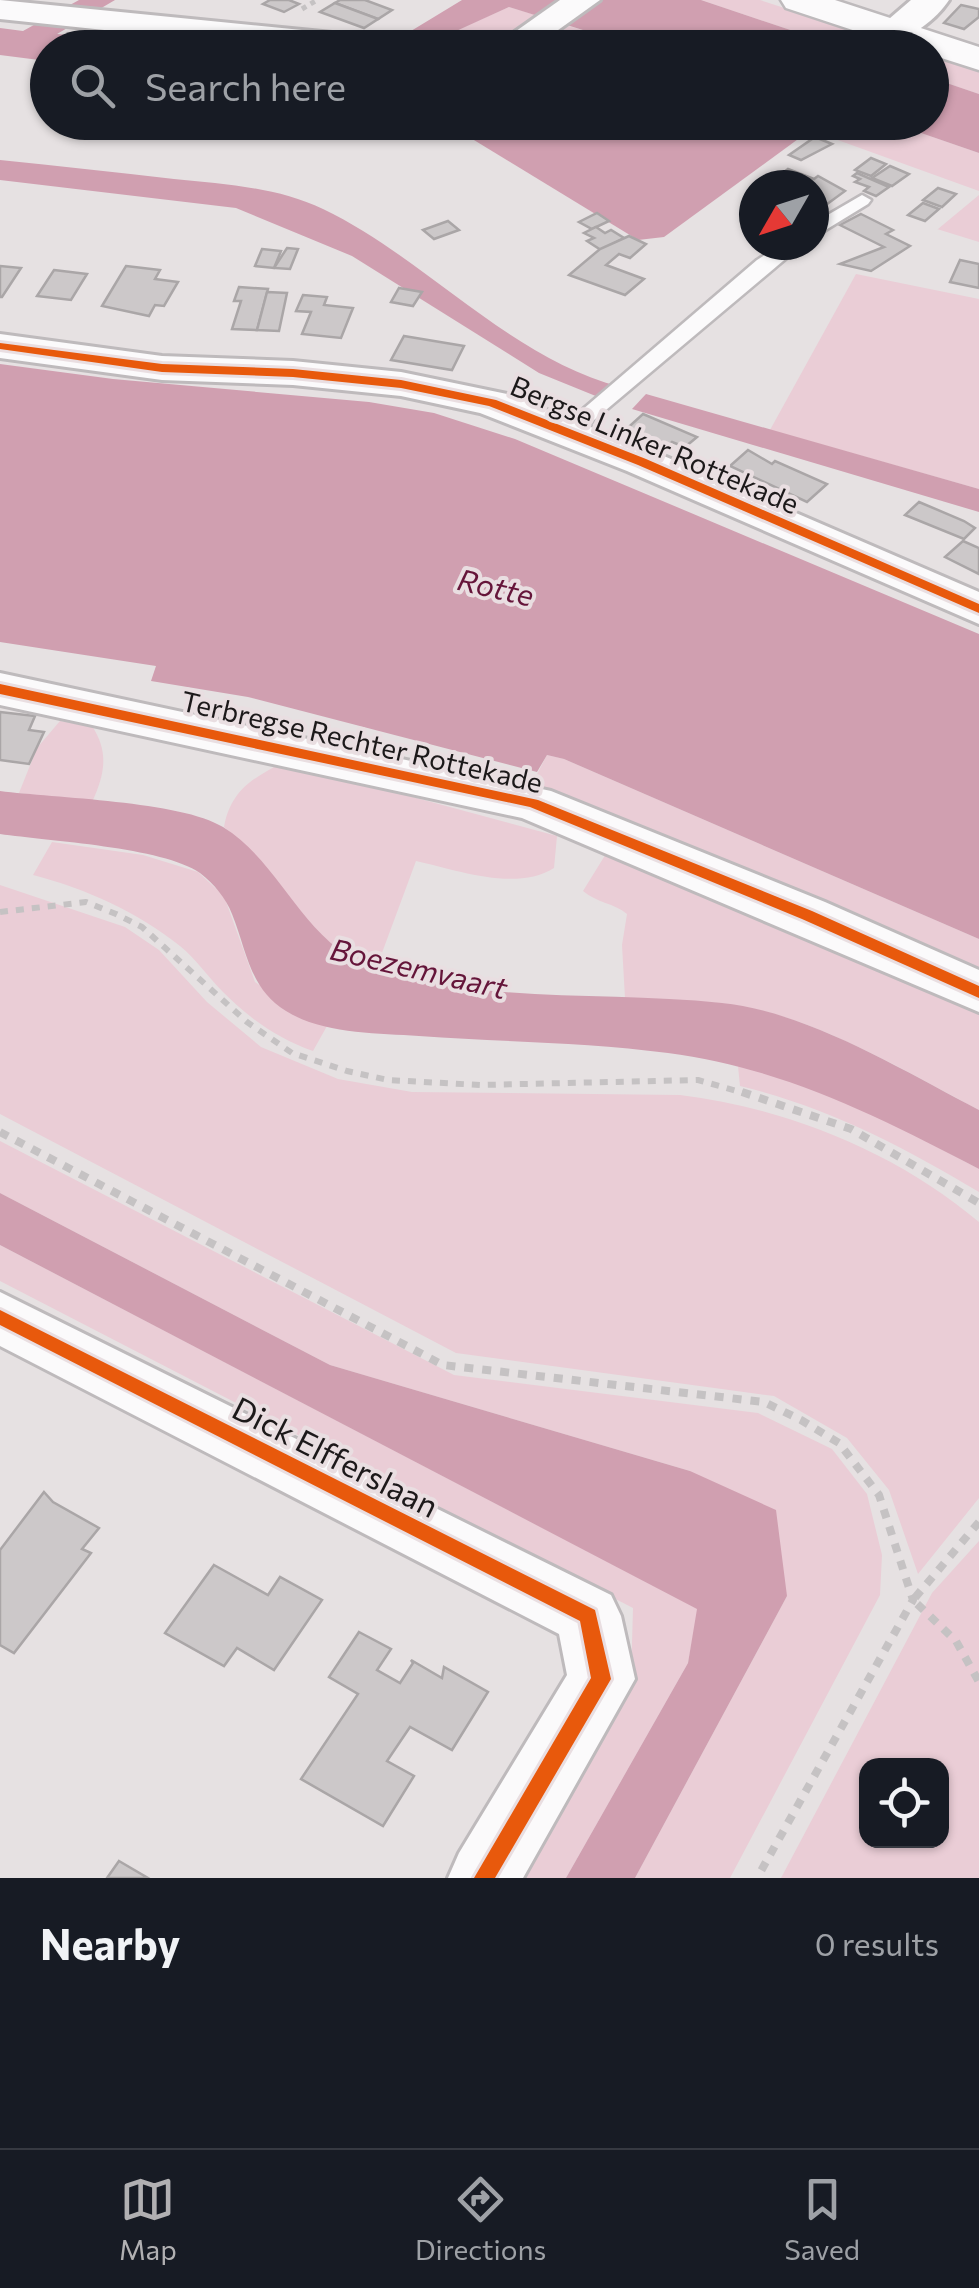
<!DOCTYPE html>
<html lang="en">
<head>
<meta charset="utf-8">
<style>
  :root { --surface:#171b24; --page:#242831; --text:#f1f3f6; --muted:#9ea1a6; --line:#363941; --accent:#b1b0b2 }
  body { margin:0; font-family:Commissioner,sans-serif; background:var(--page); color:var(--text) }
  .controls { position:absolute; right:30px; bottom:30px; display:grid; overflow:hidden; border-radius:20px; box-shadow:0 2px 8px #0004 }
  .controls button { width:90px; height:90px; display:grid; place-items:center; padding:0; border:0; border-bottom:2px solid var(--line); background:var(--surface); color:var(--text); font:50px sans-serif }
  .compass { position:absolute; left:739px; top:170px; width:90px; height:90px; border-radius:50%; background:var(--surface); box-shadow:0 2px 8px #0004; rotate:231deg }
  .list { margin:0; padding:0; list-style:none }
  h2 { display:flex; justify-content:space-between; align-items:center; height:130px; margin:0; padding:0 40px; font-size:42px }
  h2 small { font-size:32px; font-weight:400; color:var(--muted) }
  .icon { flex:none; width:55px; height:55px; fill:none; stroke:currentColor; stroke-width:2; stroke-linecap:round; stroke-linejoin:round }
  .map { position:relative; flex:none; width:979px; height:1878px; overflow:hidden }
  .search { position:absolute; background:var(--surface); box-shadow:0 2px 8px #0004; left:30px; right:30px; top:30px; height:110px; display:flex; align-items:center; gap:25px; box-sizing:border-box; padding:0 35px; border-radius:55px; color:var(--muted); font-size:38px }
  .sheet { height:270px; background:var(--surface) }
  nav { display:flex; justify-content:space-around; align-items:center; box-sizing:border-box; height:140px; border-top:2px solid var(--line); background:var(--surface); font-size:28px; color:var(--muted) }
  nav a { display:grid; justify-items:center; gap:5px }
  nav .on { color:var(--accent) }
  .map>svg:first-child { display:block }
  .green { fill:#eacdd6; fill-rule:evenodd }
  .water { fill:#d09fb0 }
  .building { fill:#ccc8c9; stroke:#aaa6a7; stroke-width:2.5 }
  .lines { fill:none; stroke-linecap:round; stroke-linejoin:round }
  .service-casing { stroke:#bebabc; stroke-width:5 }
  .minor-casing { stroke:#bebabc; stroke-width:6 }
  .tertiary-casing { stroke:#bebabc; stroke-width:5 }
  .path-far2 { stroke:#c5c2c3; stroke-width:5; stroke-dasharray:5 5; stroke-linecap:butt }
  .path-far1 { stroke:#c5c2c3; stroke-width:6; stroke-dasharray:8 8; stroke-linecap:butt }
  .path { stroke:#c5c2c3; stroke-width:8; stroke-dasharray:9 9; stroke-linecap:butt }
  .service { fill:#fbfafb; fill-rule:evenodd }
  .minor { fill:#fbfafb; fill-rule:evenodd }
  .tertiary { fill:#fbfafb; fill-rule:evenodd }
  .cycleway-casing { stroke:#e9dee1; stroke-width:6 }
  .cycleway { fill:#e8590c; fill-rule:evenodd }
  .labels { text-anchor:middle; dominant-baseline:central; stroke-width:8; stroke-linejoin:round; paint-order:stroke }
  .street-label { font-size:28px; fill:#1c191a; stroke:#e9dee1 }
  .water-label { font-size:30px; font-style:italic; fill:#65153a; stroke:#e9dee1 }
  .near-street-label { font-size:32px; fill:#1c191a; stroke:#e9dee1 }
</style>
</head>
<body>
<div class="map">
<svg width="979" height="1878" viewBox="0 0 979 1878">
  <rect width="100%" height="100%" fill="#e6e1e2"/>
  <g class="green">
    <polygon points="701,0 760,0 905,47 841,47"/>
    <path d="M 509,7 L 542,17 C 503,43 471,47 425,44 Z"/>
    <polygon points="569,26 616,40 607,47 534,48"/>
    <polygon points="932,56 979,72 979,94 932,78"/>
    <polygon points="820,123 892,123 979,153 979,191 810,130"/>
    <polygon points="979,195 979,242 937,229 938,229"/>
    <polygon points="856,274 979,299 979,489 770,430"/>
    <path d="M 60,721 L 92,726 C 109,752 105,774 92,802 L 19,793 L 37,748 Z"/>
    <polygon points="547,755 564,759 979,939 979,981 739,867 647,829 523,801"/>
    <path d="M 283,762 L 557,836 L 554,868 C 516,892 457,870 416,861 L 376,969 C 309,947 276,870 224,827 C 231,790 252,779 283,762 Z"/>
    <path d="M 52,842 L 143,855 L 198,872 L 224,896 L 255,982 L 313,1022 L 327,1026 L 313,1051 C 277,1038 250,1019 223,992 C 208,977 196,959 180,946 C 137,912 87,889 33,875 Z"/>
    <path d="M 612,844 L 979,1000 L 979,1110 C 913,1075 835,1029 763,1011 C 718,999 671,1001 625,998 L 622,945 L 627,914 C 614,903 597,903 583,891 Z"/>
    <path d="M 0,885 L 125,927 L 159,950 L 207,1002 L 261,1047 L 338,1079 L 412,1092 L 680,1095 C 787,1108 896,1152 979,1222 L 979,1498 L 918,1574 L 889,1490 L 847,1438 L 774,1396 L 456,1353 L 0,1114 Z"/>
    <path d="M 738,1066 C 822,1084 903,1129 979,1169 L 979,1192 C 902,1146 827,1107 740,1086 Z"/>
    <polygon points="0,1141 454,1375 758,1413 832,1449 867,1494 882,1555 880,1595 730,1878 635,1878 787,1596 690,1471 330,1365 0,1193"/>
    <polygon points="0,1245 698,1609 688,1663 566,1878 515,1878 631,1678 633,1608 0,1281"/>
    <path d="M 979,1541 L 979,1878 L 781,1878 L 932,1593 ZM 866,1766 L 942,1766 L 942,1840 L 866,1840 Z"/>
  </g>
  <g class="water">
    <polygon points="79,0 115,0 57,34 208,47 48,48 47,61 0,55 0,28 23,31"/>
    <polygon points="462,0 701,0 841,47 607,47 615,40 509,7 421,47 383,48"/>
    <polygon points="932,78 979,94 979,153 892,123 932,122"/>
    <polygon points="446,123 820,123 664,237 638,240"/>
    <path d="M 0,160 C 58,166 116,172 174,179 C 224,184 277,187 323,209 C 427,259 509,358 621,387 L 608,401 L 539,373 L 352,256 L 236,208 L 0,180 Z"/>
    <polygon points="0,364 113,379 369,402 434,413 515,439 979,634 979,939 564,759 547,755 537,772 248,697 151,681 156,666 0,642"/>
    <polygon points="646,394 979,489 979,512 632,409"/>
    <path d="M 0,791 C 54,798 181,801 223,827 C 283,864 304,946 376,969 C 486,1004 608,991 722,1003 C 808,1012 902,1070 979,1110 L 979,1169 C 880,1117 780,1067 668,1053 C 586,1042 501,1042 419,1036 C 376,1033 323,1034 286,1011 C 249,988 247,951 232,914 C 226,898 214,884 200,873 C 163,847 48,841 0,834 Z"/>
    <polygon points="0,1193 330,1365 690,1471 776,1510 787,1596 635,1878 566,1878 688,1663 697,1609 0,1245"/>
  </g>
  <g class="building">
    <polygon points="270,0 289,0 299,4 284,12 263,4"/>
    <polygon points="340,0 365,0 392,10 378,19 335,3"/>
    <polygon points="335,3 378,19 364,28 320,12"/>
    <polygon points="961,5 979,9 979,17 964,29 944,23"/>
    <polygon points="815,137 832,144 801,160 789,155"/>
    <polygon points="871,158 886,164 871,176 855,170"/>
    <polygon points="890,166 909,174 892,186 872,178"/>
    <polygon points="788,169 814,179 818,176 845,191 823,207 815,204 822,199 814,196 814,185 785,185 773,181"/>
    <polygon points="857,173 889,187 876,196 864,191 869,187 855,182 860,179 853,176"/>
    <polygon points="938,188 956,194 942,207 923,200"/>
    <polygon points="923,203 939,209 925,221 908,215"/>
    <polygon points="597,213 609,221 592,229 579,222"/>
    <polygon points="861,214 893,230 886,234 910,246 871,271 840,264 884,247 840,225"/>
    <polygon points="448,221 459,230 434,239 423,230"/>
    <polygon points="596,227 605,233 611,230 624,238 601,250 587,241 594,238 584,233"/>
    <polygon points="629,236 646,244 630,258 619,254 606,265 644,279 625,295 569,275 600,249"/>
    <polygon points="287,248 298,249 290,269 274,268"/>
    <polygon points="262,249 281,251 274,268 255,266"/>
    <polygon points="960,260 979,264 979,288 950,282"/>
    <polygon points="0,266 21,268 2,297 0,297"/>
    <polygon points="126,266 160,270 155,279 178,282 164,306 155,305 149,316 102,306"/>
    <polygon points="54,270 87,274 71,300 37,296"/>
    <polygon points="239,287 268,289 257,330 232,329 241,301 234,301"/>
    <polygon points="399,288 422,292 413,306 391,302"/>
    <polygon points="267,292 287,293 279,331 257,330"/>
    <polygon points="303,295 327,297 324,305 353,308 341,338 302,334 311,312 296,311"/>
    <polygon points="404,336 464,346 452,370 391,360"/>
    <polygon points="643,414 697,437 685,447 672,442 663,450 622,433"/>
    <polygon points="748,450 772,464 775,461 827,484 807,502 730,466"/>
    <polygon points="919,502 964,521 975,528 964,539 905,515"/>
    <polygon points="963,541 979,548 979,574 945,557"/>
    <polygon points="0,712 35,716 29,730 44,732 29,764 0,760"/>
    <polygon points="44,1492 53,1502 99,1528 82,1549 91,1553 14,1653 0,1645 0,1550"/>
    <polygon points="214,1565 268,1595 280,1577 322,1600 274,1670 237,1648 224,1666 165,1633"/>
    <polygon points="359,1632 391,1649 377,1670 400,1683 413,1663 411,1660 442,1678 444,1667 488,1692 452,1750 410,1727 387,1761 414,1776 383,1826 301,1779 358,1694 329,1677"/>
    <polygon points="119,1861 148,1878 107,1878"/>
  </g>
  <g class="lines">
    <defs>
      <g id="service">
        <polygon points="862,195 871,200 868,204 814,237 814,223"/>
        <polygon points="780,245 802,245 575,436 561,436 561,428 757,260"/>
      </g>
      <g id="minor">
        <polygon points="0,0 383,38 395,41 400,48 276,48 0,19"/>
        <polygon points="560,0 600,0 533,48 492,48"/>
        <path d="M 911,0 L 949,0 C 935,21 905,45 880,38 L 875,31 Z"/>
        <polygon points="0,334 162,356 293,361 401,372 507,394 657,453 979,592 979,624 627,471 480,413 401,396 293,385 162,380 0,358"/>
        <polygon points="0,673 551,791 825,902 979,970 979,1012 522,818 0,705"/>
        <polygon points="0,1292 611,1595 621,1616 635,1679 523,1878 448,1878 459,1853 567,1675 559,1634 0,1346"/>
      </g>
      <polygon id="tertiary" points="781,0 835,0 979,47 979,70 932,55 932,48 907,48 786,8"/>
    </defs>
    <use href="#service" class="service-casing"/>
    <use href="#minor" class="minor-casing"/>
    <use href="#tertiary" class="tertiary-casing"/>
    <polyline class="path-far2" points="302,9 317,0"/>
    <polyline class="path-far1" points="0,912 86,902 116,914 142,927 247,1022 292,1053 347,1071 388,1080 480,1085 698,1080 751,1095"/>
    <g class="path">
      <polyline points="742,1092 851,1129 979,1203"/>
      <polyline points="0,1132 443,1365 764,1402 801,1420 839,1443 879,1495 913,1600 757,1878"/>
      <polyline points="979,1522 913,1600 956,1641 979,1682"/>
    </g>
    <use href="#service" class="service"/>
    <use href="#minor" class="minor"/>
    <use href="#tertiary" class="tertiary"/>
    <defs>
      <g id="cycleway">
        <polygon points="0,343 162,364 293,369 401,380 496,400 646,459 979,604 979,613 638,465 489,406 401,388 293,377 162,372 0,349"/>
        <polygon points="0,684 538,800 812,911 979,986 979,998 802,919 530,807 0,694"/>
        <polygon points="0,1310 595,1610 611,1679 495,1878 474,1878 591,1678 580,1621 0,1325"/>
      </g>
    </defs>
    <use href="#cycleway" class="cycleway-casing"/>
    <use href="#cycleway" class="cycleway"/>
  </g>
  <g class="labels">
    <g class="street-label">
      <text transform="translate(655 444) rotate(23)">Bergse Linker Rottekade</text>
      <text transform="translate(362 741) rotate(13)">Terbregse Rechter Rottekade</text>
    </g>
    <g class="water-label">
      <text transform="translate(496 586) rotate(13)">Rotte</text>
      <text transform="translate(419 967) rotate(13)">Boezemvaart</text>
    </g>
    <g class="near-street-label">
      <text transform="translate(336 1456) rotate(27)">Dick Elfferslaan</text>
    </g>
  </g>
</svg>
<div class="controls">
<button><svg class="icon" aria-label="locate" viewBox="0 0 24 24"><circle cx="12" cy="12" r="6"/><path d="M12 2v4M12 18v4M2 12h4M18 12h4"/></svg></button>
</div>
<svg class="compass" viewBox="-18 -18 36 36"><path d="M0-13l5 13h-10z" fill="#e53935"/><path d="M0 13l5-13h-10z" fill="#9ea1a6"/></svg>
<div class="search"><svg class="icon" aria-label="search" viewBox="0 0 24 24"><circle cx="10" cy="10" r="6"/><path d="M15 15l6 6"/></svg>Search here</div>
</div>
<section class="sheet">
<h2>Nearby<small>0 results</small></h2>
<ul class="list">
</ul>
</section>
<nav>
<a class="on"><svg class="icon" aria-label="map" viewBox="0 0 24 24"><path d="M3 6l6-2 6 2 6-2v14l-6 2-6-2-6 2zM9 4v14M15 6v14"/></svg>Map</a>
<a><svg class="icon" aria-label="directions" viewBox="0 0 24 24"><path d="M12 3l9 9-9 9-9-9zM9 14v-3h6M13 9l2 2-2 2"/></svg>Directions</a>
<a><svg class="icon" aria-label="saved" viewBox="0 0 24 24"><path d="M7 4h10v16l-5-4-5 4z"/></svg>Saved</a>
</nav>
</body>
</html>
